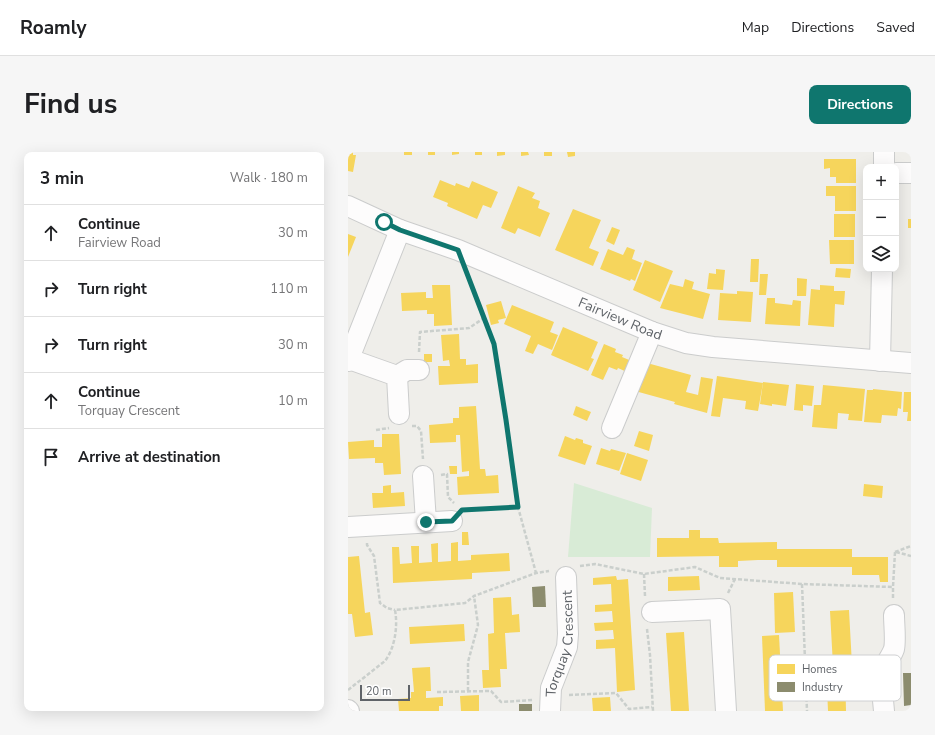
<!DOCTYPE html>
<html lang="en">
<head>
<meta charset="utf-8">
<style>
  :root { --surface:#fff; --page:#f6f6f6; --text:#202124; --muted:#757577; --line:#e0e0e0; --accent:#0f766e }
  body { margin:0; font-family:"Nunito Sans",sans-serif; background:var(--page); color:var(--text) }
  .controls { position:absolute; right:12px; top:12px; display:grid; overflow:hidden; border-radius:8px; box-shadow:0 4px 16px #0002 }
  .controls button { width:36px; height:36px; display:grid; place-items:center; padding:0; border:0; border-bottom:1px solid var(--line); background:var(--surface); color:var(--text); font:20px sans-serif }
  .scale { position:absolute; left:12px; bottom:10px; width:50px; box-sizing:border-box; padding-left:4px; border:2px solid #5f6368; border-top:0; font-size:11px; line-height:14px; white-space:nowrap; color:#5f6368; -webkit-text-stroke:3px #fff; paint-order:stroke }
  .stop { position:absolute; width:12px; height:12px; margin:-9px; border:3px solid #0f766e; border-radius:50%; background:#fff }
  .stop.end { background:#0f766e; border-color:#fff; box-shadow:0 1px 4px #0008 }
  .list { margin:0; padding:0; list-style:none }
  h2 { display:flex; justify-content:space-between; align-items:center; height:52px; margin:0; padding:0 16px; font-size:17px }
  h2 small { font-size:13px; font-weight:400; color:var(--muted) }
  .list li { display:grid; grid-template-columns:26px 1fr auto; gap:12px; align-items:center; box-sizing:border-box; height:56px; padding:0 16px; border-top:1px solid var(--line) }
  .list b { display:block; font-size:15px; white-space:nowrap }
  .list p { margin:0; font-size:13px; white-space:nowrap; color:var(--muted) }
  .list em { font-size:13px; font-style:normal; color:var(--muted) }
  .icon { flex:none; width:22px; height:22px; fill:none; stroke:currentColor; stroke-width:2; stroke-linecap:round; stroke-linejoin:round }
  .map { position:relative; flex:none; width:563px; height:559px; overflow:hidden; border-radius:8px }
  header { display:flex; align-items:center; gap:24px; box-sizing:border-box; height:56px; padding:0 20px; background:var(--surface); border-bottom:1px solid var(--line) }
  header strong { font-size:19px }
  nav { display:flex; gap:22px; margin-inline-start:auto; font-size:14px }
  .intro { display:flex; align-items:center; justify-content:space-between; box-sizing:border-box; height:96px; padding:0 24px }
  h1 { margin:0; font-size:28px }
  .button { padding:10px 18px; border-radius:8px; background:var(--accent); color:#fff; font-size:14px; font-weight:700 }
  main { display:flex; gap:24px; padding:0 24px }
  aside { flex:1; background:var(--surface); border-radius:8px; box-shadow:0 4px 16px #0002 }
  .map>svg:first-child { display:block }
  .green { fill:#d8ebd6 }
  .homes { fill:#f6d55c }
  .industry { fill:#8c8c6e }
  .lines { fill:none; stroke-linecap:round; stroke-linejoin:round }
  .minor-casing { stroke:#cbcccc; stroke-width:22 }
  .path { stroke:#cacfcc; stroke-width:2.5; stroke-dasharray:4 2; stroke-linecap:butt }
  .minor { stroke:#fdfcfc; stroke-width:20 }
  .route { stroke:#0f766e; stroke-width:5 }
  .labels { text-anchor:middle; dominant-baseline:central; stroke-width:4; stroke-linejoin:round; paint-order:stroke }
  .street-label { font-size:14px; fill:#5f6368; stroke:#fff }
  .key { fill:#fff; stroke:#cfd0d2; stroke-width:1 }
  .key-label { font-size:11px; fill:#5f6368 }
</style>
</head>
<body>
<header>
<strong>Roamly</strong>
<nav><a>Map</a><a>Directions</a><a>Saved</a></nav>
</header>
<div class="intro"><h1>Find us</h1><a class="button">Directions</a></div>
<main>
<aside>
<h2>3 min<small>Walk · 180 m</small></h2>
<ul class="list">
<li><svg class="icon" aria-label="ahead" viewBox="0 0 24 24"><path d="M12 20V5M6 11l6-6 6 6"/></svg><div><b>Continue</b><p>Fairview Road</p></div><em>30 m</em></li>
<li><svg class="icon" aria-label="right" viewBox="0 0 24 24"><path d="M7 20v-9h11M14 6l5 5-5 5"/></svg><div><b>Turn right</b></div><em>110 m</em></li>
<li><svg class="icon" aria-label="right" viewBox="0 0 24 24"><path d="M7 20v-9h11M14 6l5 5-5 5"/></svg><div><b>Turn right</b></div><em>30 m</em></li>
<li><svg class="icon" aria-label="ahead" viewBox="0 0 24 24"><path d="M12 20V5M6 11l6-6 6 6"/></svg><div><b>Continue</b><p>Torquay Crescent</p></div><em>10 m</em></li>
<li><svg class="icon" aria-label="arrive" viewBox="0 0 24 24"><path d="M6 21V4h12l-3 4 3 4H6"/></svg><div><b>Arrive at destination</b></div></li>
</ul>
</aside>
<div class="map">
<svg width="563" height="559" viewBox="0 0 563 559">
  <rect width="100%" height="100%" fill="#efeeea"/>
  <polygon class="green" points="226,331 304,356 302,405 220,405"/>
  <g class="homes">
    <polygon points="0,0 5,0 5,3 8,3 5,20 0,19"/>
    <rect x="56" y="0" width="8" height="3"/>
    <rect x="80" y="0" width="7" height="3"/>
    <polygon points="104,0 111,0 111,2 104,3"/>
    <rect x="127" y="0" width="7" height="3"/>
    <polygon points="149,0 157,0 157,3 149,4"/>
    <polygon points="173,0 180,0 181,3 173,4"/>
    <rect x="196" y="0" width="8" height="4"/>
    <polygon points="219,0 227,0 227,4 220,5"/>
    <polygon points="476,7 508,7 508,31 488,31 488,25 482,25 482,16 476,17"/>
    <polygon points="92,28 107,34 108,31 121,36 124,29 150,40 143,56 135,53 129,67 99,54 100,51 85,45"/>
    <polygon points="170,34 187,41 184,46 192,49 190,56 202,61 192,85 170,76 167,82 153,76"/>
    <polygon points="478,34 508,34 508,59 487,59 487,44 478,44"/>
    <polygon points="225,57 253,68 241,96 251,100 245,114 207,98"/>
    <rect x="486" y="62" width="21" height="23"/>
    <rect x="560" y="67" width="3" height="9"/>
    <polygon points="264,75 272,78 266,93 258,89"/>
    <polygon points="0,82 8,85 0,105"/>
    <polygon points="481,88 506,88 506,112 482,112"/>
    <polygon points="279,95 287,98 284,107 294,111 287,129 283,127 282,129 252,117 260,97 275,103"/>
    <polygon points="403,107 411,107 410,130 402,130"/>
    <polygon points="297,108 325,119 312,150 285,138"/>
    <polygon points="488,116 503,117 502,126 487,125"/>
    <polygon points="368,117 377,118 375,138 359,137 361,121 368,122"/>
    <polygon points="412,122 420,122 418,143 411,143"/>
    <polygon points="449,126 459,127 458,144 449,144"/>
    <polygon points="337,127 346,130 344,137 362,142 355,167 312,156 322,132 335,135"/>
    <polygon points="84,133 102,133 104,173 86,174 86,162 79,162 79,158 54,159 53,141 78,140 78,146 85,146"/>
    <polygon points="472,133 486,134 486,139 497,139 496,153 487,152 486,175 460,173 463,137 472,138"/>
    <polygon points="389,139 405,140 403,170 370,168 372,141 389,142"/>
    <polygon points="419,146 427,146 427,151 444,153 445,148 453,149 452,174 417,172"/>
    <polygon points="153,149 158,166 150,168 151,171 143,173 138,153"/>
    <polygon points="164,153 206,170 202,180 210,183 204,198 190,192 185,202 177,199 183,184 156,172"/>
    <polygon points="215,175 250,190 243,206 246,207 240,219 203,203"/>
    <polygon points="111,182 112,207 118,207 118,213 130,212 130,231 91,233 90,214 102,214 101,208 95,209 93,183"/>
    <polygon points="256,192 268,197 267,200 275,203 274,205 286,210 281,221 270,216 269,218 261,215 255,228 243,223"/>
    <rect x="76" y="202" width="8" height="8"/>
    <polygon points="299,211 343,223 338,240 350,243 353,225 365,227 362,246 359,261 326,252 327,250 287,239"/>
    <polygon points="369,224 415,231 410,259 397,257 398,249 375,246 372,265 363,264"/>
    <polygon points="415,230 441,233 438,254 424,252 424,254 412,252"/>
    <polygon points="448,232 466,234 464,254 455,253 455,259 446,258"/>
    <polygon points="475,233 517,237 514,269 500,268 501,262 490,261 489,277 464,275 466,253 473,253"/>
    <polygon points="525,237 554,240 553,257 550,256 549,264 534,263 533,271 516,270 519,238 525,238"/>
    <polygon points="556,240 563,240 563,269 559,269 560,260 555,260"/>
    <polygon points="128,254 132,317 137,317 138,324 150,323 151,341 110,343 109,325 121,324 121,319 114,320 112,283 108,283 108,290 82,291 81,273 105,271 105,266 111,266 111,255"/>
    <polygon points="228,254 243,260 239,269 225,263"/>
    <polygon points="291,279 305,283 301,299 286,294"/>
    <polygon points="34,282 51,282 53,322 36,323 35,311 27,311 27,306 1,307 0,290 26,288 26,295 34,295"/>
    <polygon points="217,284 227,288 228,286 235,288 235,291 244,294 237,313 210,304"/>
    <polygon points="253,296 262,299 263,297 278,301 271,319 248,312"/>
    <polygon points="279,301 300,308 293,329 272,322"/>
    <polygon points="101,314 109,314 109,322 102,322"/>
    <polygon points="516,332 535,334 534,346 515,344"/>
    <polygon points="43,333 43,341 56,340 57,354 25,356 24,341 35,341 35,334"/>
    <polygon points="341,378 352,378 352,386 370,386 371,391 429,390 429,397 504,397 504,405 540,405 540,430 532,430 531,423 504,423 504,415 429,415 429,408 410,408 390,409 390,415 371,415 371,404 309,405 309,386 341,386"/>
    <polygon points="114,380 120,380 121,393 114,393"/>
    <polygon points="110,390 110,409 123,408 123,403 161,401 162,419 124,421 124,427 45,431 44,395 51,395 52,412 64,411 63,394 71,394 71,411 84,410 83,392 90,391 90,410 103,409 103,391"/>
    <polygon points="11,404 17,461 22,460 25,483 7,485 4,462 0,462 0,405"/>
    <polygon points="268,424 269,428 280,427 287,538 269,540 267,496 248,497 248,488 266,487 265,478 247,479 246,471 265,470 264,459 247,460 247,453 264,452 263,432 245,433 245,426"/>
    <polygon points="351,424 352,438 320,439 320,425"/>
    <polygon points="445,440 447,480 427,481 426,441"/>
    <polygon points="163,445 164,463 171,462 172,480 157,481 159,517 152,517 153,535 135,536 134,518 141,518 140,482 146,481 145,446"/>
    <polygon points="501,458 504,513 497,514 498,559 480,559 478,514 485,514 482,459"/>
    <polygon points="116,472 117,489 62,492 61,475"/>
    <polygon points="336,480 341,559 323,559 318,481"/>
    <polygon points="431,483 435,559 417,559 414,484"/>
    <polygon points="82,515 83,539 78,539 78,546 95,545 95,554 91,554 91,559 51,559 50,547 63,546 63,540 66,540 64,516"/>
    <polygon points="131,543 131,559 113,559 112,544"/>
    <polygon points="262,545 263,559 245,559 244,546"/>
  </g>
  <g class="industry">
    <polygon points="197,434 198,455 185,455 184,435"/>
    <polygon points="555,521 563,521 563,553 556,554"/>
    <rect x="171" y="552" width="13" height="7"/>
  </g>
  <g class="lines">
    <defs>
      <g id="minor">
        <polyline points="536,15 536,0"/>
        <polyline points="548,21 563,21"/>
        <path id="s1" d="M 0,54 L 52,78 L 110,98 L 304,180 L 338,191 L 365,195 L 563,211"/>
        <polyline points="1,207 49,224 51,262"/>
        <polyline points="0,209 52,78"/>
        <polyline points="532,209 534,117"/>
        <polyline points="49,224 59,218 71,218"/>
        <polyline points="264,276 304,180"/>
        <polyline points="75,324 78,370"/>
        <polyline points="0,375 104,369"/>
        <polyline points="304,460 372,457 378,559"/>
        <polyline points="0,558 1,559"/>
        <path id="s2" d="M 202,559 L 203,536 L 219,495 L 220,482 L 218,425"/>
        <path d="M 536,559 C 535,547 533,534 534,522 C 536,512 543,506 546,497 C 548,489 546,472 546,463"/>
      </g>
    </defs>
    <use href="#minor" class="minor-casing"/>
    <g class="path">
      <polyline points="119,121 146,192 158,268 170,355 188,421"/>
      <polyline points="71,200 72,180 121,176 136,166"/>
      <polyline points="64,274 69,274 73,279 75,307"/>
      <polyline points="28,278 41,276"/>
      <polyline points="93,323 99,322 100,345 106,351"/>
      <polyline points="119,358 170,355"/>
      <polyline points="19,391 19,393 26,404 32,451 39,456 47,458"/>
      <polyline points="547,400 563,394"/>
      <polyline points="548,400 563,404"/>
      <polyline points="232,414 247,412 296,422 347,415 372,426 454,432 545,435"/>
      <polyline points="296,422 297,444"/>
      <polyline points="454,432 459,559"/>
      <polyline points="380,441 387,427"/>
      <polyline points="545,446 545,435 547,400"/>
      <polyline points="299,477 302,503 305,559"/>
      <path d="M 0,538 L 37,509 C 47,496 50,474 47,458 L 117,451 L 126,444 L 188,421 L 201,419"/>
      <polyline points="120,539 120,510 130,473 126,444"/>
      <polyline points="89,540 143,539 153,550 186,548"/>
      <polyline points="221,543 268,541 281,557 304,555"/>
    </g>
    <use href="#minor" class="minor"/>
  </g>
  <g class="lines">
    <polyline class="route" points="36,70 52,78 110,98 146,192 158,268 170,355 114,358 104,369 78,370"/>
  </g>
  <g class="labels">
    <g class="street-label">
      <text stroke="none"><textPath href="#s1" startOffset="295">Fairview Road</textPath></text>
      <text stroke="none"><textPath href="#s2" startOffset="69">Torquay Crescent</textPath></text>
    </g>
  </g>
  <rect x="421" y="503" width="132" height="46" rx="6" class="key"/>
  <rect x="429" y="512" width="18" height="10" fill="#f6d55c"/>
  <rect x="429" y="530" width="18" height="10" fill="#8c8c6e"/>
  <g class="key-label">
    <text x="454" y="521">Homes</text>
    <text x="454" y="539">Industry</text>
  </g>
</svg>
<div class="controls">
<button>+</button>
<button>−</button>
<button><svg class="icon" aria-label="layers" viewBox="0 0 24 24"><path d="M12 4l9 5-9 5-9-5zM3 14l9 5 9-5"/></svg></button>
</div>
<div class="scale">20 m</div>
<div class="stop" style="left:36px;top:70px"></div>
<div class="stop end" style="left:78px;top:370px"></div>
</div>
</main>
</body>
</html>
